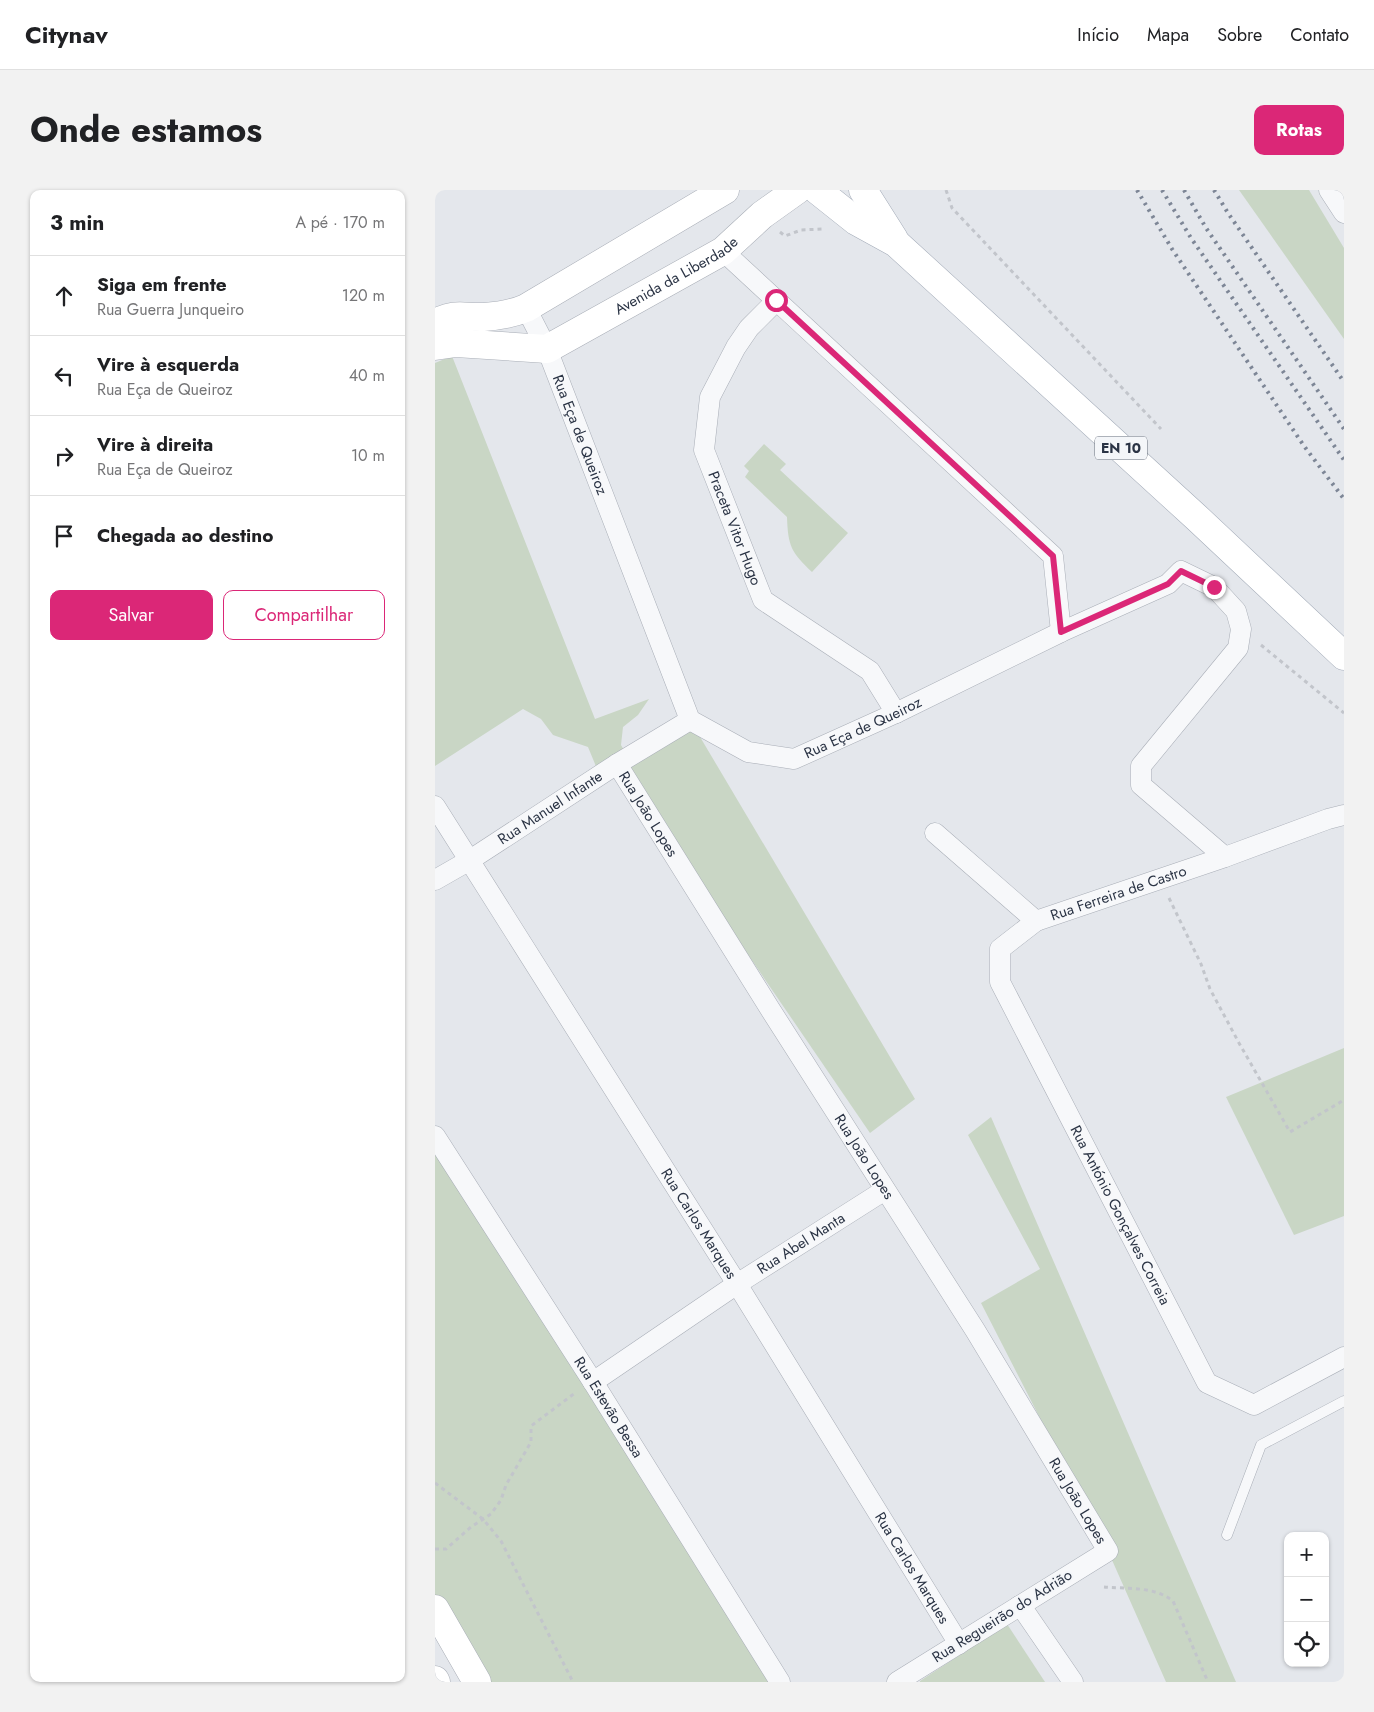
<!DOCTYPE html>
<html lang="pt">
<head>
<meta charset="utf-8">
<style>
  :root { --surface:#fff; --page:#f2f2f2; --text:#202124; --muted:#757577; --line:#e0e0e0; --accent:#db2777 }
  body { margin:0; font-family:Jost,sans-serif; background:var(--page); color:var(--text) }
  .controls { position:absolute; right:15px; bottom:15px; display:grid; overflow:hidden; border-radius:10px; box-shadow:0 1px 4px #0004 }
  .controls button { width:45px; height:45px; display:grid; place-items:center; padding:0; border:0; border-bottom:1px solid var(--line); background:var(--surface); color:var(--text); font:25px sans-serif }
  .stop { position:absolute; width:15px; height:15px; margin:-11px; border:4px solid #db2777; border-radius:50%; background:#fff }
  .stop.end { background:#db2777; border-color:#fff; box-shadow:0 1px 5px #0008 }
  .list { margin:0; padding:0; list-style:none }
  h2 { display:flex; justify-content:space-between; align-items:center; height:65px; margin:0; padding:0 20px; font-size:21px }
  h2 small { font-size:16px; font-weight:400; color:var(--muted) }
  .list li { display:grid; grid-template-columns:32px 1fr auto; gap:15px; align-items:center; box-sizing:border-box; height:80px; padding:0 20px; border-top:1px solid var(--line) }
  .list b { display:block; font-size:19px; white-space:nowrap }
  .list p { margin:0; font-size:16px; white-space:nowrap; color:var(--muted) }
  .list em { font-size:16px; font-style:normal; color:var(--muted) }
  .actions { display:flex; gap:10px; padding:15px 20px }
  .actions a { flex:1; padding:11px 0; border:1px solid var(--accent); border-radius:10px; text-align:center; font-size:18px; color:var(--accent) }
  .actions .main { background:var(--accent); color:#fff }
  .icon { flex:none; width:28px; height:28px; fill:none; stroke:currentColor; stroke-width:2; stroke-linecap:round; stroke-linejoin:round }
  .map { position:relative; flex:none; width:909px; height:1492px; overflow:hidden; border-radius:10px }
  header { display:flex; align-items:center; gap:30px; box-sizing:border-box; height:70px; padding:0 25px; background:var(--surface); border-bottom:1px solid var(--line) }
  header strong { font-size:24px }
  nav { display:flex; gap:28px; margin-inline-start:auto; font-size:18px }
  .intro { display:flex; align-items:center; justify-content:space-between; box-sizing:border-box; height:120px; padding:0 30px }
  h1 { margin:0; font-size:35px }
  .button { padding:12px 22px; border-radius:10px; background:var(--accent); color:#fff; font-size:18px; font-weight:700 }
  main { display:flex; gap:30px; padding:0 30px }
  aside { flex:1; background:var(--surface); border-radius:10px; box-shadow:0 1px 4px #0004 }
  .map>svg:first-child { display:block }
  .green { fill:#c9d6c5 }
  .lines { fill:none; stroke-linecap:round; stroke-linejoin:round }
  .lane-casing { stroke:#a9aeb7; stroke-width:11 }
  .street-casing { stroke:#a9aeb7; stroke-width:21 }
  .secondary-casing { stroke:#a9aeb7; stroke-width:29 }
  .primary-casing { stroke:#a3abb8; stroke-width:29 }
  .path { stroke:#c2c5cb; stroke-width:3; stroke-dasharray:4 4; stroke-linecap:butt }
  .lane { stroke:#f7f8fa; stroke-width:10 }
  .street { stroke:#f7f8fa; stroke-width:20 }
  .secondary { stroke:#fff; stroke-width:28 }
  .primary { stroke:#fff; stroke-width:28 }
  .rail { stroke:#7d8696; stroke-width:4; stroke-dasharray:2.5 5; stroke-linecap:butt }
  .route { stroke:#db2777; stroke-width:6 }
  .labels { text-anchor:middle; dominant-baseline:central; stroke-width:4; stroke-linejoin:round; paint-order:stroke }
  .shield { fill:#f4f6f9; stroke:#676e7b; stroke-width:1 }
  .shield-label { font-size:14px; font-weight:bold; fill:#2b3445 }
  .street-label { font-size:15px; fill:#2b3445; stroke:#f4f6f9 }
</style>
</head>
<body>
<header>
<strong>Citynav</strong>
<nav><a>Início</a><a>Mapa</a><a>Sobre</a><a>Contato</a></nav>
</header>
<div class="intro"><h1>Onde estamos</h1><a class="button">Rotas</a></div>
<main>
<aside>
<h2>3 min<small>A pé · 170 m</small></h2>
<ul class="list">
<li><svg class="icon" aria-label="ahead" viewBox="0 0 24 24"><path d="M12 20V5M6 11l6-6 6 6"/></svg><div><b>Siga em frente</b><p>Rua Guerra Junqueiro</p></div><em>120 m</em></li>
<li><svg class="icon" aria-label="left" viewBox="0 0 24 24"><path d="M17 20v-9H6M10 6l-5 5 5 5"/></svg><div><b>Vire à esquerda</b><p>Rua Eça de Queiroz</p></div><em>40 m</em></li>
<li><svg class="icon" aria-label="right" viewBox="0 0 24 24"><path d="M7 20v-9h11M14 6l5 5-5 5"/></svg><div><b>Vire à direita</b><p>Rua Eça de Queiroz</p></div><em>10 m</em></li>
<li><svg class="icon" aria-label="arrive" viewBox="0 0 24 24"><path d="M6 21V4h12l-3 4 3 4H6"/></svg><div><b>Chegada ao destino</b></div></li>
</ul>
<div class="actions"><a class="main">Salvar</a><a>Compartilhar</a></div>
</aside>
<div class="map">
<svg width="909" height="1492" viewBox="0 0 909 1492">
  <rect width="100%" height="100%" fill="#e4e7ec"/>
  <g class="green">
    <polygon points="804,0 874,0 909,58 909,149"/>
    <polygon points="17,166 160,529 214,509 203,525 188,537 186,555 193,568 165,586 153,557 118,545 106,529 88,519 0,576 0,173"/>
    <path d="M 329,254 L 351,274 L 345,280 L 413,343 L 377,382 C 356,362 353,356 352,327 L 310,287 L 314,281 L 309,276 Z"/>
    <polygon points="255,530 480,909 435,943 188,582"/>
    <polygon points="909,858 909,1026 859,1045 791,907"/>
    <polygon points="556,927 801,1492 731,1492 673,1361 546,1113 605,1079 533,945"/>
    <polygon points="0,939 345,1492 42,1492 0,1419"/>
    <polygon points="572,1434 610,1492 485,1492 485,1491"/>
  </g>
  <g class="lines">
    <defs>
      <polyline id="lane" points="792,1345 826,1255 909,1211"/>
      <g id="street">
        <polyline points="894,0 909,23"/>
        <polyline points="288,61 618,366 626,442"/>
        <path id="s1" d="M 341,111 L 314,138 L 301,157 L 275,207 L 269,260 L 328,410 L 435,481 L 461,523"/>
        <path id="s2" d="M 91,118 L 112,159 L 255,530 L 313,562 L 359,569 L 461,523 L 626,442 L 733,394 L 746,381 L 779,397 L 801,421 L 806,439 L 803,458 L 706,576 L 706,595 L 790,667"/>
        <path id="s3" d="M 182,574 L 335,819 L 540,1140 L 673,1361 L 462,1492"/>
        <path id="s4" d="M 0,616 L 302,1094 L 524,1454"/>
        <path id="s5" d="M 500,643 L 601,731 L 790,667 L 893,629 L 909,625"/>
        <path id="s6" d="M 0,690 L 35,670 L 182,574 L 255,530"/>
        <path id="s7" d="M 601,731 L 565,759 L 565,792 L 772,1193 L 819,1215 L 909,1167"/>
        <path id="s8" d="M 0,946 L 158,1192 L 345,1492"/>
        <path id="s9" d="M 158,1192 L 302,1094 L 450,1000"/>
        <polyline points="584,1416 590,1422 638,1492"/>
      </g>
      <g id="secondary">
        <path d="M 0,133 C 22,122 28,128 49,127 C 64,126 77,124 91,118 L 290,0"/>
        <path id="s10" d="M 0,156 L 21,153 L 112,159 L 288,61 L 327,25 L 362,0"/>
        <polyline points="0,1419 42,1492"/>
        <polyline points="0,1490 1,1492"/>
      </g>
      <g id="primary">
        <polyline points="382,0 421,31 461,53 761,327 909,466"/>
        <polyline points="428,0 459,49"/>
      </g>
    </defs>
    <use href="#lane" class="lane-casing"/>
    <use href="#street" class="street-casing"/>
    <use href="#secondary" class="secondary-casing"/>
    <use href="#primary" class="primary-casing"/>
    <g class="path">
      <polyline points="511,0 517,18 726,239"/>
      <polyline points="345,42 350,46 366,40 388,39"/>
      <polyline points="826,455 909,523"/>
      <polyline points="734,708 766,774 775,799 804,853 855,942 909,910"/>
      <polyline points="0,1293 48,1329 66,1351 138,1492"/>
      <polyline points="0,1359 11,1359 36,1337 56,1324 66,1310 71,1295 96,1252 96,1236 140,1203"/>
      <path d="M 669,1397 C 692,1399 719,1396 738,1411 L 773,1492"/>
    </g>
    <use href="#lane" class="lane"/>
    <use href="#street" class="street"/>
    <use href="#secondary" class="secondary"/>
    <use href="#primary" class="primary"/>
    <g class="rail">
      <polyline points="702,0 737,59 869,256 909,309"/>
      <polyline points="727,0 756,48 909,270"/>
      <polyline points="749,0 771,38 909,239"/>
      <polyline points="779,0 793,23 909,192"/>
    </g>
  </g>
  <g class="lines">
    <polyline class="route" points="341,110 618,366 626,442 733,394 746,381 779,397"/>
  </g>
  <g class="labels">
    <rect class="shield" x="660" y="246.5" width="52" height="23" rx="4"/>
    <g class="shield-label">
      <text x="686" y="258">EN 10</text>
    </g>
    <g class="street-label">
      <text stroke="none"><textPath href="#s10" startOffset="261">Avenida da Liberdade</textPath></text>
      <text stroke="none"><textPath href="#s2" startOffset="138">Rua Eça de Queiroz</textPath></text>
      <text stroke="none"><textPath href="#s1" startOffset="255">Praceta Vitor Hugo</textPath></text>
      <text stroke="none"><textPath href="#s2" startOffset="632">Rua Eça de Queiroz</textPath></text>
      <text stroke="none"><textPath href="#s6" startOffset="136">Rua Manuel Infante</textPath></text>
      <text stroke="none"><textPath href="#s3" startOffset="59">Rua João Lopes</textPath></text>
      <text stroke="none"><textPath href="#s5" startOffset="221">Rua Ferreira de Castro</textPath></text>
      <text stroke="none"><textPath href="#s3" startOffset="464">Rua João Lopes</textPath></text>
      <text stroke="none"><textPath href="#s7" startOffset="341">Rua António Gonçalves Correia</textPath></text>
      <text stroke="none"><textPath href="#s4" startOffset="494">Rua Carlos Marques</textPath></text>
      <text stroke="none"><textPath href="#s9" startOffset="250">Rua Abel Manta</textPath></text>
      <text stroke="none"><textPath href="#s8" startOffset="322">Rua Estevão Bessa</textPath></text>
      <text stroke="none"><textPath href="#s3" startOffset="869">Rua João Lopes</textPath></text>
      <text stroke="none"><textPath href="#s4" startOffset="899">Rua Carlos Marques</textPath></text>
      <text transform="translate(567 1426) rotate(-32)">Rua Regueirão do Adrião</text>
    </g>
  </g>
</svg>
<div class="controls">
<button>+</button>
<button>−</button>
<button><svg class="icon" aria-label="locate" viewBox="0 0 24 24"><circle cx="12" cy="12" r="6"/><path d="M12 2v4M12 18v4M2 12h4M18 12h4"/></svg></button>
</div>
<div class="stop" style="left:341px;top:110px"></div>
<div class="stop end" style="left:779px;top:397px"></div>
</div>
</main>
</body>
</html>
